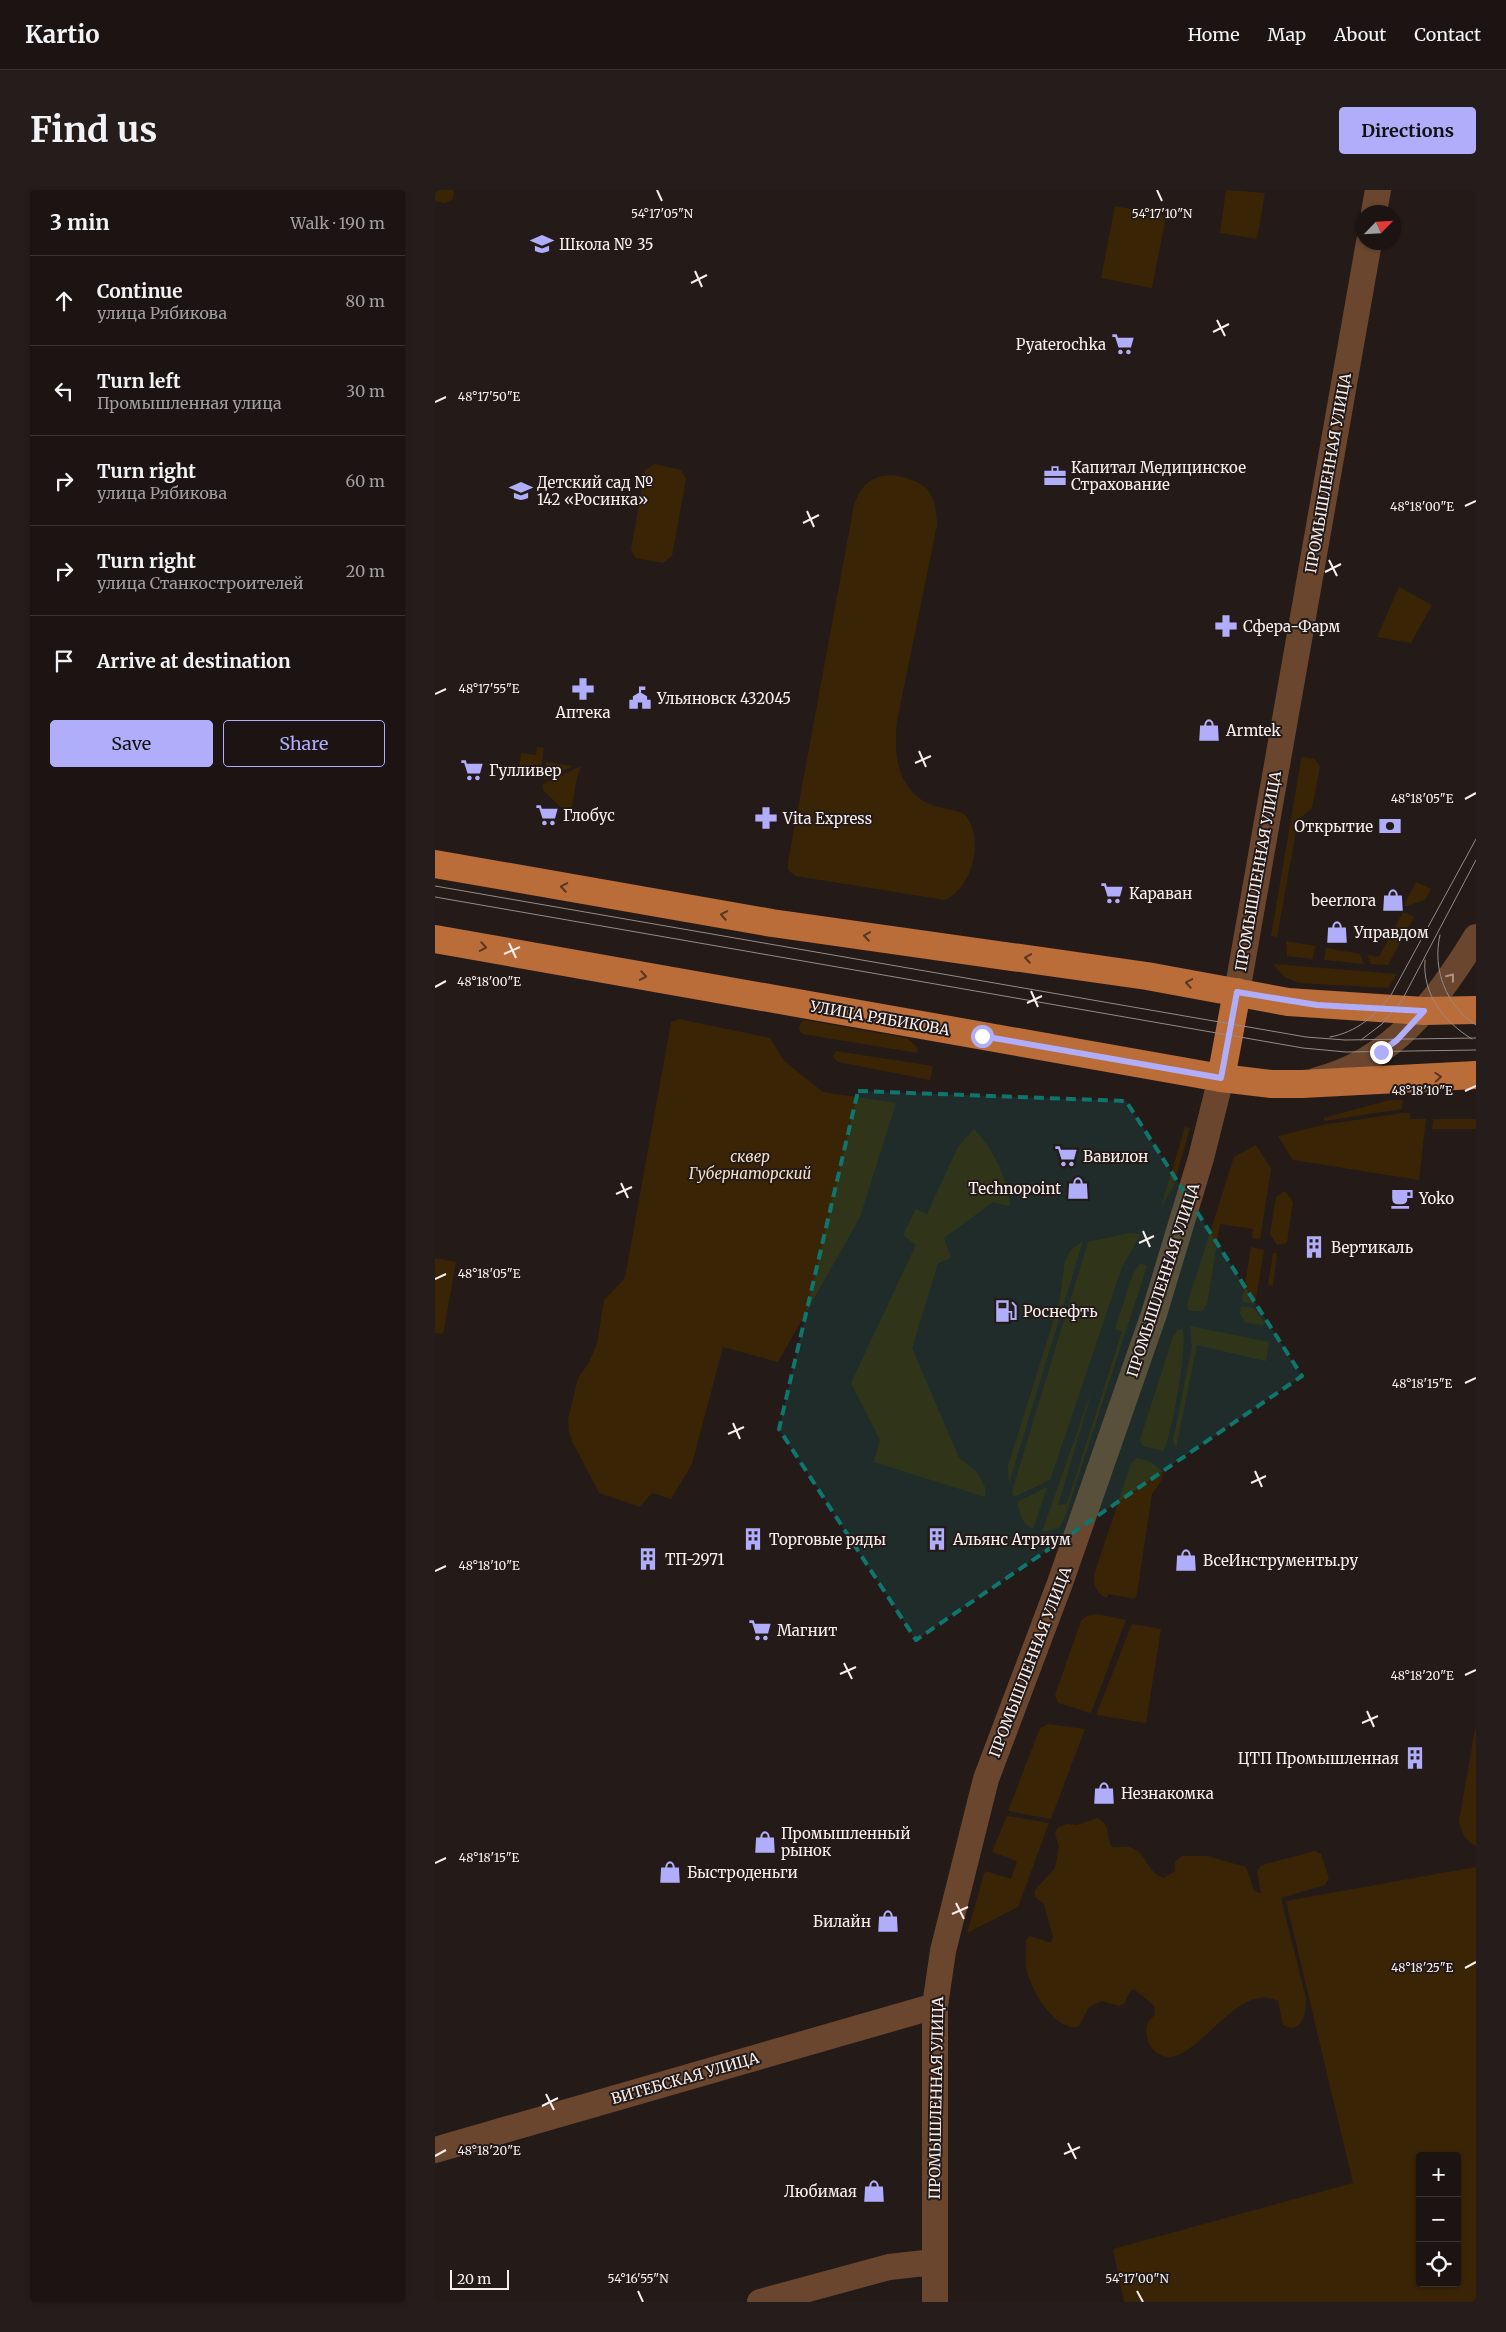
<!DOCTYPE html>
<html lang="en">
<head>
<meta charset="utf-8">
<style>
  :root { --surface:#1b1412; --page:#241d1b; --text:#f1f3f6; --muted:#a09e9f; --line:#393332; --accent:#b0aefa }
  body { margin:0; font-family:Merriweather,serif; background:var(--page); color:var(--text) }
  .controls { position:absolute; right:15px; bottom:15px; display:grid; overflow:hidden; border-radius:5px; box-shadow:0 1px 4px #0004 }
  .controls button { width:45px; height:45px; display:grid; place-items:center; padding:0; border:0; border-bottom:1px solid var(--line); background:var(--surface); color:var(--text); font:25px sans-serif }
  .compass { position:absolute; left:921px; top:15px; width:45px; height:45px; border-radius:50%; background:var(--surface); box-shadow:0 1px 4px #0004; rotate:65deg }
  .scale { position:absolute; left:15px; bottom:12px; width:59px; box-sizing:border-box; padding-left:5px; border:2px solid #f7efee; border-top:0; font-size:14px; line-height:18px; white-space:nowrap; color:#f7efee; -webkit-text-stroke:4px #241a18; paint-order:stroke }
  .stop { position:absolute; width:15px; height:15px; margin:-11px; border:4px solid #b0aefa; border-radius:50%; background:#fff }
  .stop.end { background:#b0aefa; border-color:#fff; box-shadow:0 1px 5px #0008 }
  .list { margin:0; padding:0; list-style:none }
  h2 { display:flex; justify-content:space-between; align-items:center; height:65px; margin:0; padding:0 20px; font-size:21px }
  h2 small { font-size:16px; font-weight:400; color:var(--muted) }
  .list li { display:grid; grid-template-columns:32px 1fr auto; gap:15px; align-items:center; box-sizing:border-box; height:90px; padding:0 20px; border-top:1px solid var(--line) }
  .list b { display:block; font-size:19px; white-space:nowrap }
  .list p { margin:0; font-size:16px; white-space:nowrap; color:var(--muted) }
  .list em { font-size:16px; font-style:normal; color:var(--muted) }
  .actions { display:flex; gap:10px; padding:15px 20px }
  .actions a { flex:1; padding:11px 0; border:1px solid var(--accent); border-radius:5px; text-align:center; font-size:18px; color:var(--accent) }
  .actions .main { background:var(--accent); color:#111 }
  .icon { flex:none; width:28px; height:28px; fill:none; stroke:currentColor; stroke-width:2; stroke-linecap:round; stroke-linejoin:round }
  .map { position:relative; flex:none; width:1041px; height:2112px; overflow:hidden; border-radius:5px }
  header { display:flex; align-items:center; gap:30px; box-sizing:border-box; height:70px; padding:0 25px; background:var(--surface); border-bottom:1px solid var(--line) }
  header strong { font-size:24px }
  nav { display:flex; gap:28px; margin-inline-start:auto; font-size:18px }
  .intro { display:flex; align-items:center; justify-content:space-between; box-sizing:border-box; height:120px; padding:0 30px }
  h1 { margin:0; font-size:35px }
  .button { padding:12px 22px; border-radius:5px; background:var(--accent); color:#111; font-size:18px; font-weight:700 }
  main { display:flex; gap:30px; padding:0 30px }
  aside { flex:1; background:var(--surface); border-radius:5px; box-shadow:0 1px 4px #0004 }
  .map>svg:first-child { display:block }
  .green { fill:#392506; fill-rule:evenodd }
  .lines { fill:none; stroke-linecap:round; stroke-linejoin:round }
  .minor { stroke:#6b462f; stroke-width:26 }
  .major { stroke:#ba6c39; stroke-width:28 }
  .tram { stroke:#948b8a; stroke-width:1 }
  .oneway { stroke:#583724 }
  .oneway2 { stroke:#aa9285 }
  .route { stroke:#b0aefa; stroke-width:6 }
  .marked { fill:#0f766e; fill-opacity:0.2; stroke:#0f766e; stroke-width:4; stroke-dasharray:10 6; stroke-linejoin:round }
  .ticks { fill:none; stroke:#f7efee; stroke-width:2 }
  .labels { text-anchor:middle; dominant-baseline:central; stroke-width:4; stroke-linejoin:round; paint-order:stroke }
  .poi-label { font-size:15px; fill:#f7efee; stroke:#241a18; text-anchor:start }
  .street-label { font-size:15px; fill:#f7efee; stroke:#241a18 }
  .park-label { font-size:15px; font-style:italic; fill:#f6e0c4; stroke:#241a18 }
  .ticks-label { font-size:12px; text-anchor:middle; fill:#f7efee; stroke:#241a18; stroke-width:4; stroke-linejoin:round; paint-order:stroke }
</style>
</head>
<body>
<header>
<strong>Kartio</strong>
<nav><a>Home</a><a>Map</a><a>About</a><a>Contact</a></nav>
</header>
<div class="intro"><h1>Find us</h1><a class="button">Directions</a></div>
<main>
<aside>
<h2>3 min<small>Walk · 190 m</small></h2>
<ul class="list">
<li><svg class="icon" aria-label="ahead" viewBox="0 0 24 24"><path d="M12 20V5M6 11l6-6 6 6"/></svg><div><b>Continue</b><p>улица Рябикова</p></div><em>80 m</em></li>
<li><svg class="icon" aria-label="left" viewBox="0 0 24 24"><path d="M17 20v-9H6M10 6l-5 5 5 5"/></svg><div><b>Turn left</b><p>Промышленная улица</p></div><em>30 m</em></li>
<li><svg class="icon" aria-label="right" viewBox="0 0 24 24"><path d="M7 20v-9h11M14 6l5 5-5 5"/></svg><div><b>Turn right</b><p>улица Рябикова</p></div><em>60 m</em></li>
<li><svg class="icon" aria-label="right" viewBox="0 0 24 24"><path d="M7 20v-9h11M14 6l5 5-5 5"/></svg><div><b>Turn right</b><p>улица Станкостроителей</p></div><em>20 m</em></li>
<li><svg class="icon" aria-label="arrive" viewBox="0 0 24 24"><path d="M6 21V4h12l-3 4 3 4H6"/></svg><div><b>Arrive at destination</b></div></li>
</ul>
<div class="actions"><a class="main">Save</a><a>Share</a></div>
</aside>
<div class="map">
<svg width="1041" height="2112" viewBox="0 0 1041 2112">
  <rect width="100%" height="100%" fill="#241a18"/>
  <g class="green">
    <polygon points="0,0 19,0 18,9 10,13 0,11"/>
    <polygon points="791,0 830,3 822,49 785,43"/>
    <polygon points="680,16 731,26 717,98 666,88"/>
    <polygon points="220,274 246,280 251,289 237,366 228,373 201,368 196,360 210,280"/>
    <path d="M 456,285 C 491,290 501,301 502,335 L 462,531 C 459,561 460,596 492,613 C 504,619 517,618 529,624 C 551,647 537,699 510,710 L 360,686 L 353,680 L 353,672 L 419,315 C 427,295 434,287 456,285 Z"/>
    <polygon points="964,397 997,415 976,453 942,447"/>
    <polygon points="102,557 109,558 105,585 83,582 86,563 101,565"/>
    <polygon points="868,567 880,569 885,577 877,618 863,630 842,747 836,746 866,570"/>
    <polygon points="111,572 138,576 109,590"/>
    <polygon points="146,576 142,588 135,626 108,600 108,594"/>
    <polygon points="981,692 996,699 990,710 968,717"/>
    <polygon points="968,722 979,727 953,775 936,774 932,765 944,767"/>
    <polygon points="851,751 880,756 878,769 852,766"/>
    <polygon points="891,758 925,764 929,774 889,770"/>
    <polygon points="838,774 962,784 953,798 864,793 850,787"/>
    <polygon points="244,829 335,848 349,871 388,902 461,913 425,1027 343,1172 288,1157 257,1274 236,1309 217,1303 205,1317 164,1303 138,1253 134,1242 133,1229 143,1188 153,1174 162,1154 169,1110 190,1088 236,832"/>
    <polygon points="370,830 472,848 483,858 482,863 367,844 364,839 366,832"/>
    <polygon points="401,861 498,876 495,890 403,872 398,867"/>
    <polygon points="954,910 968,910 967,919 889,931 889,928"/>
    <polygon points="968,923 975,923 975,929 991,929 984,990 858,970 843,946 887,935"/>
    <polygon points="998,929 1041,929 1041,939 997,939"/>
    <polygon points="750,937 755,938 738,997 726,1017"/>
    <path d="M 539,939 C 557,958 574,990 575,1016 L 558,1012 L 509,1048 L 516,1068 L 503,1073 L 477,1158 L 524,1268 L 542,1282 L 550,1297 L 550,1307 L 439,1272 L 445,1250 L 416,1193 L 481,1055 L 468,1045 L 481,1019 L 492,1024 L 523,957 Z"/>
    <polygon points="821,955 836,979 825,1050 817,1048 818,1039 785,1034 772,1114 767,1121 754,1121 752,1115 799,967"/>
    <polygon points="850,1001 858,1012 852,1053 842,1055 835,1044 841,1007"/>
    <polygon points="694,1043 706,1044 687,1077 615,1290 579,1307 577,1301 653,1052"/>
    <polygon points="648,1051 574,1293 573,1276 624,1113 630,1071 636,1060"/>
    <polygon points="816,1057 829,1060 820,1114 807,1112"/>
    <polygon points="838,1063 842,1063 838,1096 833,1095"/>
    <polygon points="0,1068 21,1072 8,1144 0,1143"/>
    <polygon points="705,1073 712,1076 630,1327 624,1338 607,1342 658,1197 623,1315 632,1314 687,1142 680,1139 698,1084"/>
    <polygon points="806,1116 819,1118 829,1132 828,1136 810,1132 805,1123"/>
    <polygon points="755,1136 834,1152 831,1171 762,1155 741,1258 738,1251 757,1157"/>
    <path d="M 747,1139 C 754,1149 736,1250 728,1261 L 708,1256 L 705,1250 L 738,1147 L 743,1140 Z"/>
    <path d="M 702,1268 L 716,1272 L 728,1282 L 726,1291 L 717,1304 L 702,1403 L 700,1409 L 673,1404 L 672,1408 C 662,1404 658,1395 659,1385 L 696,1274 Z"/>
    <path d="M 612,1297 L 598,1339 C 587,1335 585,1322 582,1312 Z"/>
    <polygon points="663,1424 691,1430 656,1523 623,1513 620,1505 646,1431 652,1426"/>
    <polygon points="697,1434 726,1439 711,1533 661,1525"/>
    <polygon points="613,1534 650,1539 616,1629 573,1621 605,1538"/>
    <path d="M 1041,1534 L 1041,1656 C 1030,1651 1027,1643 1024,1631 Z"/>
    <polygon points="572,1626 614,1633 583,1717 532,1743 550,1681 576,1689 582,1671 557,1662"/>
    <path d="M 662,1628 C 677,1635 670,1646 677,1657 C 684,1658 691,1655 697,1658 C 712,1664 712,1683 729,1688 L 740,1681 L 740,1672 L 747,1666 L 772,1666 L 811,1677 L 819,1700 L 823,1703 L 826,1703 L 822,1680 L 827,1675 L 880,1661 L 886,1664 L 894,1688 L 890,1695 L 846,1708 L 871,1808 C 872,1821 867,1846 848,1835 L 843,1811 C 808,1792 772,1854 743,1865 C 724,1873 708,1854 712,1836 C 713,1829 717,1829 720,1824 L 719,1816 L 699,1799 L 695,1801 L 689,1814 L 684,1816 L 667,1811 L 660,1814 L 654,1817 L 644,1836 C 620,1844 591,1793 591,1773 C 590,1766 592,1758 591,1750 L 595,1746 L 613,1752 L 616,1752 L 618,1747 L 609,1714 L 600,1707 L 600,1700 L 620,1678 L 624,1656 L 620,1645 L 622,1638 L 632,1634 L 642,1635 Z"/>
    <path d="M 1041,1677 L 1041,2112 L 689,2112 L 678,2059 L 918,1993 L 851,1711 ZM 985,1966 L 1022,1966 L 1022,2093 L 985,2093 Z"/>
  </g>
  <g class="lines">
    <g class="minor">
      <polyline points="939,22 943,0"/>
      <polyline points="802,802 934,52"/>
      <path d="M 882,890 C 957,871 1003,810 1041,747"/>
      <polyline points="0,1960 500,1816"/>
      <polyline points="325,2112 454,2077 499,2072"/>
      <polyline points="500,2112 500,1816 508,1761 551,1589 625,1393 719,1124 766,968 786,888"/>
    </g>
    <g class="major">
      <polyline points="0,674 337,733 712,786 853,812 989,821 1041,820"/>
      <polyline points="0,749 786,888 837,894 867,894 1041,885"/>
      <polyline points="786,888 802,802"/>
    </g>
    <g class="tram">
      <polyline points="0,696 871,847 910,850 1041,848"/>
      <polyline points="0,707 868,858 911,862 1041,860"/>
      <path d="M 1005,745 C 997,779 1011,816 1041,835"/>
      <path d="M 990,770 C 987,804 1009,832 1037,849"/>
      <path d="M 895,847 C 922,842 940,826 956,805 L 1041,649"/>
      <polyline points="926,850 947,834 966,812 1041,670"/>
    </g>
  </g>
  <defs><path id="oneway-chevron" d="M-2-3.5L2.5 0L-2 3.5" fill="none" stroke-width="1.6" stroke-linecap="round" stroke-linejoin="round" transform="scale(1.25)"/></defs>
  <g class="oneway">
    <use href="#oneway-chevron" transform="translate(129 697) rotate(-170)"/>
    <use href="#oneway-chevron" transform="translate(289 725) rotate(-170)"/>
    <use href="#oneway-chevron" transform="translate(432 746) rotate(-172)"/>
    <use href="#oneway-chevron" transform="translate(48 757) rotate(10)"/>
    <use href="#oneway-chevron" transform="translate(593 768) rotate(-171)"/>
    <use href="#oneway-chevron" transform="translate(208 786) rotate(10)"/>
    <use href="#oneway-chevron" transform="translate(754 793) rotate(-170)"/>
    <use href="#oneway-chevron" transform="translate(1003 887) rotate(-3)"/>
  </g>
  <use class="oneway2" href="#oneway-chevron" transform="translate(1016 787) rotate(-52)"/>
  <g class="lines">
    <polyline class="route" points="547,846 786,888 802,802 882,815 989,821 962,850 946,862"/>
  </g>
  <path class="marked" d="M 423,901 L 691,911 L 867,1186 L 481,1450 L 344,1239 Z"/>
  <path class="ticks" d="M 222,0 L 227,11M 722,0 L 727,11M 260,81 L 267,97M 256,93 L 272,85M 782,130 L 790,146M 778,142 L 794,134M 0,212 L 11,207M 1030,316 L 1041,311M 372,321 L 379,337M 368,333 L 384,325M 894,370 L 902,386M 890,382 L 906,374M 0,504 L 11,499M 484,561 L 491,577M 480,573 L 496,566M 1030,609 L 1041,603M 74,753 L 81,768M 69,764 L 85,757M 0,797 L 11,791M 596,801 L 603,817M 592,813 L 607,806M 1030,901 L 1041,896M 186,993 L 193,1008M 181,1004 L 197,997M 708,1041 L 715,1057M 704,1053 L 719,1046M 0,1089 L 11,1084M 1030,1193 L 1041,1188M 298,1233 L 305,1249M 293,1244 L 309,1237M 820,1281 L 827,1297M 816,1293 L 831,1286M 0,1381 L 11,1376M 409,1473 L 417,1489M 405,1484 L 421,1477M 1030,1485 L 1041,1480M 932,1521 L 939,1537M 927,1533 L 943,1526M 0,1673 L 11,1668M 521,1713 L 529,1729M 517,1724 L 533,1717M 1030,1778 L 1041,1772M 111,1904 L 119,1920M 107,1916 L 123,1908M 633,1953 L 641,1969M 629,1964 L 645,1957M 0,1966 L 11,1960M 203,2101 L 208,2112M 702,2101 L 708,2112"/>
  <defs>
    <symbol id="school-bare" viewBox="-9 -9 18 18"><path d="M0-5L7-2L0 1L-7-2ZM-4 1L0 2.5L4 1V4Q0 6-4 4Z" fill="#b0aefa" stroke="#241a18" stroke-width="2.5" paint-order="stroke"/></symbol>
    <symbol id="supermarket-bare" viewBox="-9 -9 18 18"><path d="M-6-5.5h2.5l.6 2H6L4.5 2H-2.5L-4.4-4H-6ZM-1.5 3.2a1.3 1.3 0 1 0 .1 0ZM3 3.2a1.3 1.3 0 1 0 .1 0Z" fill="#b0aefa" stroke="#241a18" stroke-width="2.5" paint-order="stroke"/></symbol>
    <symbol id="office-bare" viewBox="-9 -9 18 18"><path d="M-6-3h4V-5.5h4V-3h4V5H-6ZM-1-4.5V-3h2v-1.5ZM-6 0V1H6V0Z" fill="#b0aefa" stroke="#241a18" stroke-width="2.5" paint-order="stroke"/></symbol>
    <symbol id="pharmacy-bare" viewBox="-9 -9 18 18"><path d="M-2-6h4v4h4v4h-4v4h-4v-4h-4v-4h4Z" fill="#b0aefa" stroke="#241a18" stroke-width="2.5" paint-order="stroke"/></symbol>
    <symbol id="civic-bare" viewBox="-9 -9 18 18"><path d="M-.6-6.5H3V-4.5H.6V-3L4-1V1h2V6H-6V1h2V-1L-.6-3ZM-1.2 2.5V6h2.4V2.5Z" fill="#b0aefa" stroke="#241a18" stroke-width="2.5" paint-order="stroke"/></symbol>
    <symbol id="shop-bare" viewBox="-9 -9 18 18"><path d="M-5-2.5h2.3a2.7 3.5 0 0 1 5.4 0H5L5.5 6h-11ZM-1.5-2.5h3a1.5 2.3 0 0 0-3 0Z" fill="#b0aefa" stroke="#241a18" stroke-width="2.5" paint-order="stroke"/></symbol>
    <symbol id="bank-bare" viewBox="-9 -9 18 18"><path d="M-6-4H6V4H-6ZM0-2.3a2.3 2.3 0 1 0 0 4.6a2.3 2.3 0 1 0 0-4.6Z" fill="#b0aefa" stroke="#241a18" stroke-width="2.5" paint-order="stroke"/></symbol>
    <symbol id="cafe-bare" viewBox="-9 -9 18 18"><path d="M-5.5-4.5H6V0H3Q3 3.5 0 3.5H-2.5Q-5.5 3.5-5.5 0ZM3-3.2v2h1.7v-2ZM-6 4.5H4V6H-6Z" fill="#b0aefa" stroke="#241a18" stroke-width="2.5" paint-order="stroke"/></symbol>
    <symbol id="building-bare" viewBox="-9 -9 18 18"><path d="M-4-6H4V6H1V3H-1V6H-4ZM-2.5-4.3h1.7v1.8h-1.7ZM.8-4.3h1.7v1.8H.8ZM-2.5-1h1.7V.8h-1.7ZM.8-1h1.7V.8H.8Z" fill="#b0aefa" stroke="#241a18" stroke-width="2.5" paint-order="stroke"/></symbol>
    <symbol id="fuel-bare" viewBox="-9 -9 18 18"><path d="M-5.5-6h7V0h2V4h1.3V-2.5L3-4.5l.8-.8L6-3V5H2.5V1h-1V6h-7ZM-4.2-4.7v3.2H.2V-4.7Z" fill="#b0aefa" stroke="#241a18" stroke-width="2.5" paint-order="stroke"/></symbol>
  </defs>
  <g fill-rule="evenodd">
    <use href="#school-bare" x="91" y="38" width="32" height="32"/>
    <use href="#supermarket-bare" x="672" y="138" width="32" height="32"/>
    <use href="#office-bare" x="604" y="270" width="32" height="32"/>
    <use href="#school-bare" x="70" y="285" width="32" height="32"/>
    <use href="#pharmacy-bare" x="775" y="420" width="32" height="32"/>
    <use href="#pharmacy-bare" x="132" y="483" width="32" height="32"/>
    <use href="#civic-bare" x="189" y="492" width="32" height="32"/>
    <use href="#shop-bare" x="758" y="524" width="32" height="32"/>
    <use href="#supermarket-bare" x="21" y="564" width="32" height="32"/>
    <use href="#supermarket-bare" x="96" y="609" width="32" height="32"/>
    <use href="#pharmacy-bare" x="315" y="612" width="32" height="32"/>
    <use href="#bank-bare" x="939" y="620" width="32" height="32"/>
    <use href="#supermarket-bare" x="661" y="687" width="32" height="32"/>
    <use href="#shop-bare" x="942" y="694" width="32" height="32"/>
    <use href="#shop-bare" x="886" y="726" width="32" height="32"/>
    <use href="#supermarket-bare" x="615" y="950" width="32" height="32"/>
    <use href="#shop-bare" x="627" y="982" width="32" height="32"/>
    <use href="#cafe-bare" x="951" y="992" width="32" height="32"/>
    <use href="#building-bare" x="863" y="1041" width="32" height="32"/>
    <use href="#fuel-bare" x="555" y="1105" width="32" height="32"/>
    <use href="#building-bare" x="302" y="1333" width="32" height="32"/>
    <use href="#building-bare" x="486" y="1333" width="32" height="32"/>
    <use href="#building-bare" x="197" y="1353" width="32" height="32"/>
    <use href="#shop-bare" x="735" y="1354" width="32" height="32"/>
    <use href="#supermarket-bare" x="309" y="1424" width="32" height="32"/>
    <use href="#building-bare" x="964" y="1552" width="32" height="32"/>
    <use href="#shop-bare" x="653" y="1587" width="32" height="32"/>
    <use href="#shop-bare" x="314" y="1636" width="32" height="32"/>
    <use href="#shop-bare" x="219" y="1666" width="32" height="32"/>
    <use href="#shop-bare" x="437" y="1715" width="32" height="32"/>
    <use href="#shop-bare" x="423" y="1985" width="32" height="32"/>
  </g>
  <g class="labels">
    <g class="poi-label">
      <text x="124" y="54">Школа № 35</text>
      <text x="671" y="154" text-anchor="end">Pyaterochka</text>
      <text x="636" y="277">Капитал Медицинское<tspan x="636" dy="17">Страхование</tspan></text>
      <text x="102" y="292">Детский сад №<tspan x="102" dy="17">142 «Росинка»</tspan></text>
      <text x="808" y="436">Сфера-Фарм</text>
      <text x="222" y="508">Ульяновск 432045</text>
      <text x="148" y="522" text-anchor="middle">Аптека</text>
      <text x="791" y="540">Armtek</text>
      <text x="54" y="580">Гулливер</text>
      <text x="128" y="625">Глобус</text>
      <text x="348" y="628">Vita Express</text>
      <text x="938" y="636" text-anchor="end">Открытие</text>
      <text x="694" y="703">Караван</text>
      <text x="941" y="710" text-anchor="end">beerлога</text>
      <text x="919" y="742">Управдом</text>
      <text x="648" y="966">Вавилон</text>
      <text x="626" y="998" text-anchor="end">Technopoint</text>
      <text x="984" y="1008">Yoko</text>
      <text x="896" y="1057">Вертикаль</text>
      <text x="588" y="1121">Роснефть</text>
      <text x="334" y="1349">Торговые ряды</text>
      <text x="518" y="1349">Альянс Атриум</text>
      <text x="230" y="1369">ТП-2971</text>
      <text x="768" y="1370">ВсеИнструменты.ру</text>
      <text x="342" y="1440">Магнит</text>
      <text x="964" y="1568" text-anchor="end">ЦТП Промышленная</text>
      <text x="686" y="1603">Незнакомка</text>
      <text x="346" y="1643">Промышленный<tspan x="346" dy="17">рынок</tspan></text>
      <text x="252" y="1682">Быстроденьги</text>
      <text x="436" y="1731" text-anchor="end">Билайн</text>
      <text x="422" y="2001" text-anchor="end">Любимая</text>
    </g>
    <g class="street-label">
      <text transform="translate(893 283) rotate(-80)">ПРОМЫШЛЕННАЯ УЛИЦА</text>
      <text transform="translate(823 681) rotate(-80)">ПРОМЫШЛЕННАЯ УЛИЦА</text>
      <text transform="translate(445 828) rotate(10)">УЛИЦА РЯБИКОВА</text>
      <text transform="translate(728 1090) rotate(-72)">ПРОМЫШЛЕННАЯ УЛИЦА</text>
      <text transform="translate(595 1472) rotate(-69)">ПРОМЫШЛЕННАЯ УЛИЦА</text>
      <text transform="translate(250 1888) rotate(-16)">ВИТЕБСКАЯ УЛИЦА</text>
      <text transform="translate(501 1908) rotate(-89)">ПРОМЫШЛЕННАЯ УЛИЦА</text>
    </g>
    <g class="park-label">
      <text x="315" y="966">сквер<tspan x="315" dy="17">Губернаторский</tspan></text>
    </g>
  </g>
  <g class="ticks-label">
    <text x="227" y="28">54°17'05"N</text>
    <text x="727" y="28">54°17'10"N</text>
    <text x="54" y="211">48°17'50"E</text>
    <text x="987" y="321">48°18'00"E</text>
    <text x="54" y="503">48°17'55"E</text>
    <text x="987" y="613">48°18'05"E</text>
    <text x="54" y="796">48°18'00"E</text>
    <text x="987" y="905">48°18'10"E</text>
    <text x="54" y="1088">48°18'05"E</text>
    <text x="987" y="1198">48°18'15"E</text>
    <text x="54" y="1380">48°18'10"E</text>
    <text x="987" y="1490">48°18'20"E</text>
    <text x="54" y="1672">48°18'15"E</text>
    <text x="987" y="1782">48°18'25"E</text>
    <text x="54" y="1965">48°18'20"E</text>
    <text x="203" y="2093">54°16'55"N</text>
    <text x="702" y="2093">54°17'00"N</text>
  </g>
</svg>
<div class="controls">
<button>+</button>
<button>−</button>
<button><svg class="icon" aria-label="locate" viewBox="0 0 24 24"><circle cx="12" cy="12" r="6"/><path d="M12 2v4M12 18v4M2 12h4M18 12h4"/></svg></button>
</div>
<svg class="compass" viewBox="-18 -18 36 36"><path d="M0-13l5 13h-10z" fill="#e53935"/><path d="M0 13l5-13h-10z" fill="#a09e9f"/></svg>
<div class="scale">20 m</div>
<div class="stop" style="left:547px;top:846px"></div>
<div class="stop end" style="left:946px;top:862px"></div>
</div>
</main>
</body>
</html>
